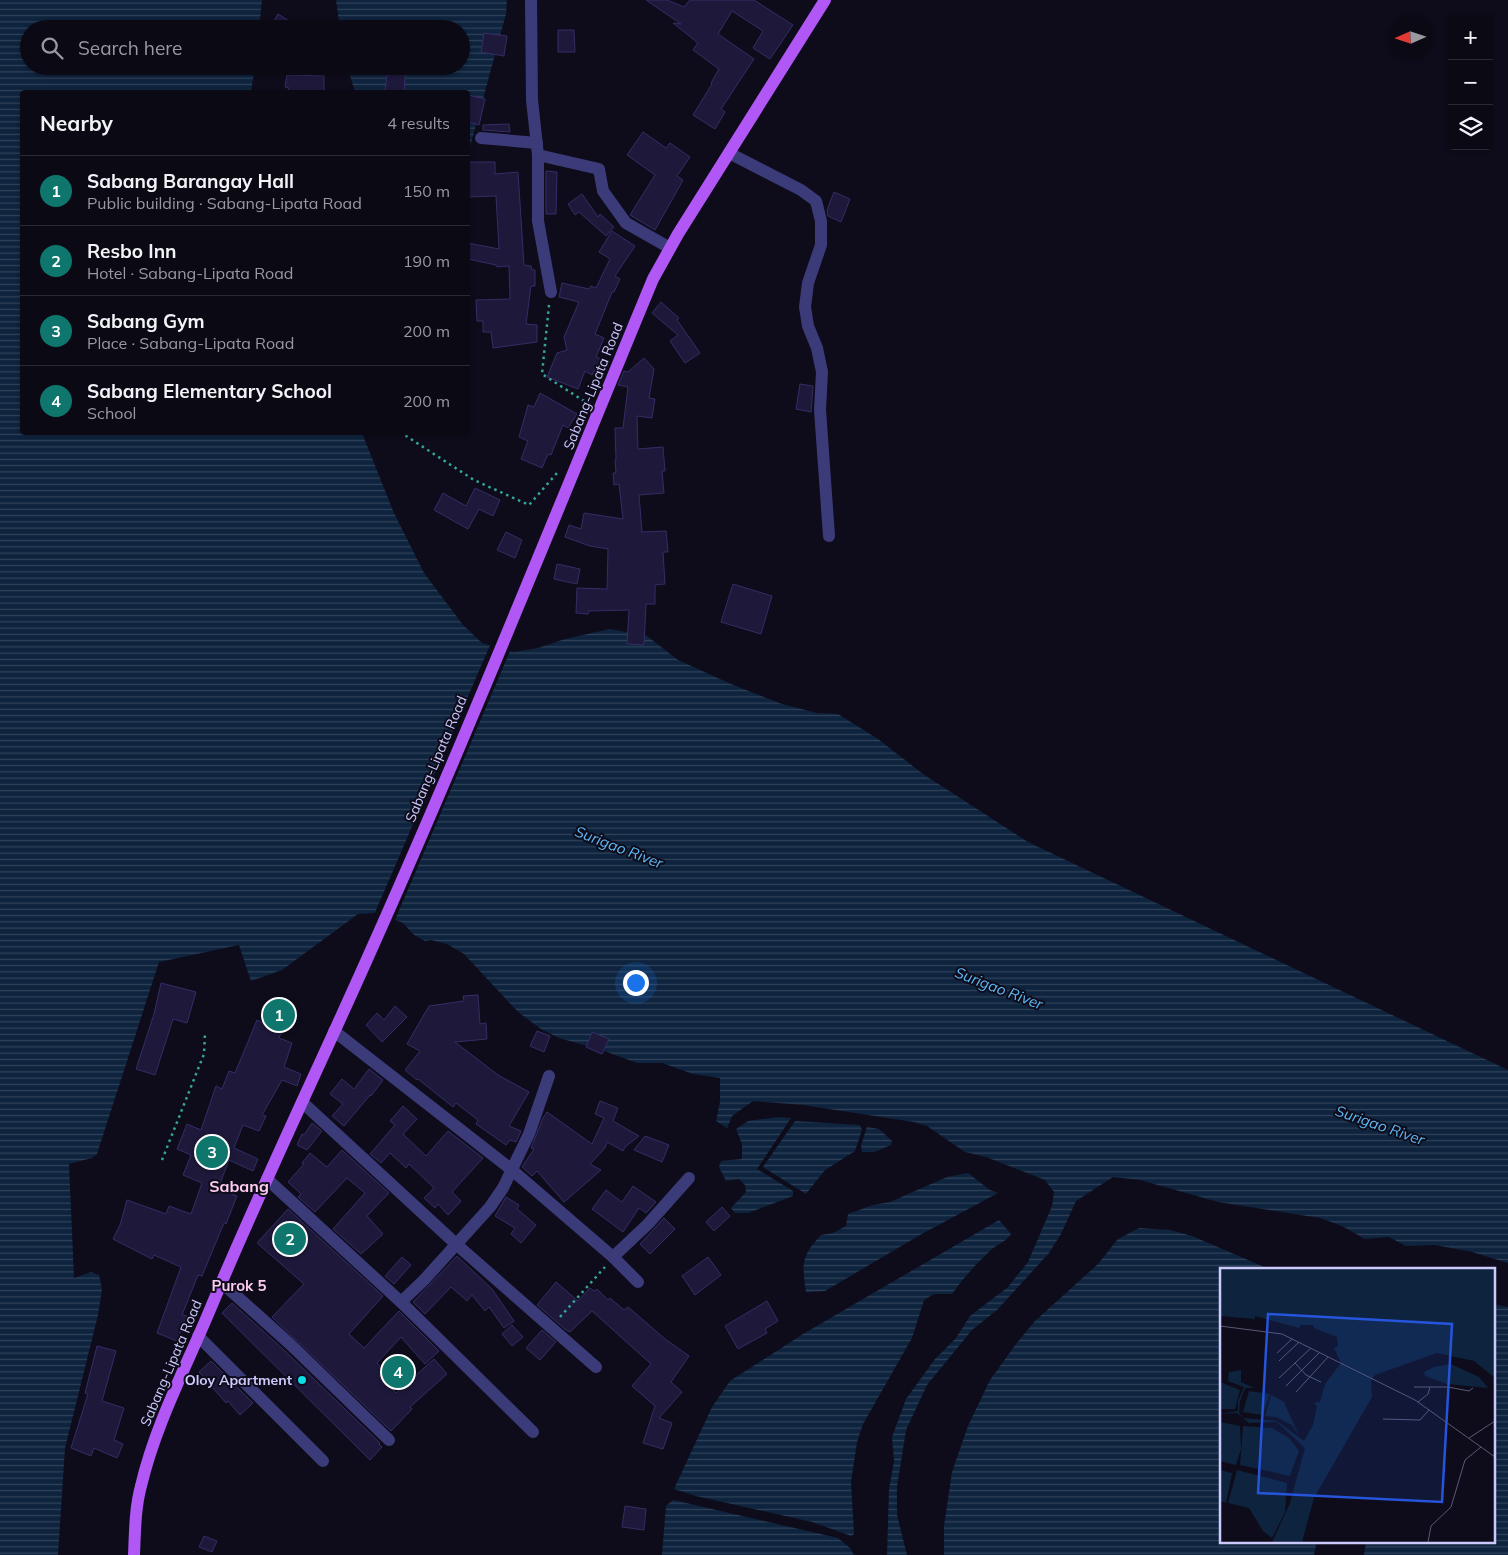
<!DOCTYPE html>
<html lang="en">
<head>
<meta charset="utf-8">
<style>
  :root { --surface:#0a0914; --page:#181722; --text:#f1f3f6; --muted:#999aa0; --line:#2a2a34; --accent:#0f766e }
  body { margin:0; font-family:Mulish,sans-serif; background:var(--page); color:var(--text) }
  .controls { position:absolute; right:15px; top:15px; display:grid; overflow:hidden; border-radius:5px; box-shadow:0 1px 4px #0004 }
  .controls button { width:45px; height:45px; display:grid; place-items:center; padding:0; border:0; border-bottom:1px solid var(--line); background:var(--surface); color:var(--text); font:25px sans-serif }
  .compass { position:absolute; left:1388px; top:15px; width:45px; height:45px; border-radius:50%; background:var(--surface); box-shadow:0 1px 4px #0004; rotate:267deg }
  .you { position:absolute; left:635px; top:982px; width:18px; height:18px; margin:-12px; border:4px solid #fff; border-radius:50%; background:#1a73e8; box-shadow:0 0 0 8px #1a73e833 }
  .badge { display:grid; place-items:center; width:32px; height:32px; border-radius:50%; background:var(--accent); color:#fff; font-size:16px; font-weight:700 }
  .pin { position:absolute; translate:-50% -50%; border:2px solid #fff; box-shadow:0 1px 5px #0006 }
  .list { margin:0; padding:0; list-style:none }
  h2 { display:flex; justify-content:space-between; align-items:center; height:65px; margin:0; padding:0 20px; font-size:21px }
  h2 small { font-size:16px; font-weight:400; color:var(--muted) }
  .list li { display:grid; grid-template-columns:32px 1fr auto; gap:15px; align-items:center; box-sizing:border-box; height:70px; padding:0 20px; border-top:1px solid var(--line) }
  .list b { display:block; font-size:19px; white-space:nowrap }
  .list p { margin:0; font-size:16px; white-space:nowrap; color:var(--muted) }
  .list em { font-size:16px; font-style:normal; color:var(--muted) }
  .icon { flex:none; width:28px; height:28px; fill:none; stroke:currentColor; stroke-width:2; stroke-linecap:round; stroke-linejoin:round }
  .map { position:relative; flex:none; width:1508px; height:1555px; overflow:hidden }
  .search { position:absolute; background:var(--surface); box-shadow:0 1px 4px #0004; left:20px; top:20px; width:450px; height:55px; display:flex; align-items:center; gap:12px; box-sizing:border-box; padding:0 18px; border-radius:28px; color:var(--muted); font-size:19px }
  .panel { position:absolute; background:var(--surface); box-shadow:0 1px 4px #0004; left:20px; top:90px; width:450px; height:345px; border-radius:5px }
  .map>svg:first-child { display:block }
  .water { fill:url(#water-rules) }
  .pier { fill:#0e0c1b }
  .building { fill:#1e193b; stroke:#342d66 }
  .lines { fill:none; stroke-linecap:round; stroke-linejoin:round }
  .path { stroke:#33a698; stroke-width:2.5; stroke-dasharray:2.5 4; stroke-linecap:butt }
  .minor { stroke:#3a3b78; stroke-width:12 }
  .major { stroke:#b057f5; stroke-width:12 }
  .poi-dot { fill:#0ddde4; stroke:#0e0c1b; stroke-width:2 }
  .labels { text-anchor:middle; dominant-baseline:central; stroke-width:4; stroke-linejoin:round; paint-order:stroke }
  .street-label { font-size:14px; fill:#ccc9fc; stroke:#0e0c1b }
  .poi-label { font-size:14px; font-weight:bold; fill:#ccc9fc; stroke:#0e0c1b; text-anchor:end }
  .water-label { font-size:15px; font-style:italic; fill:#5db9f6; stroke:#0e0c1b }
  .neighbourhood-label { font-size:15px; font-weight:bold; fill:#fccbed; stroke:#0e0c1b }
  .quarter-label { font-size:16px; font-weight:bold; fill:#fccbed; stroke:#0e0c1b }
  .inset-road { fill:none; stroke:#5a5875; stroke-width:1 }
  .view { fill:#2654da; fill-opacity:0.15; stroke:#2654da; stroke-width:2.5 }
  .inset-edge { fill:none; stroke:#ccc9fc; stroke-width:2.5 }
</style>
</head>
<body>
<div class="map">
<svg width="1508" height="1555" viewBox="0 0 1508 1555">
  <defs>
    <pattern id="water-rules" width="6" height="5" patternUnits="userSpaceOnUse" patternTransform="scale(1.25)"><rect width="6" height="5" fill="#0e233d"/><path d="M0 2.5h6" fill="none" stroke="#30425a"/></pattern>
  </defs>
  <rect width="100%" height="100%" fill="#0e0c1b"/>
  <g class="water">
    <polygon points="0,0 262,0 259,29 29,29 29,66 255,66 251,92 22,92 22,432 362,433 394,513 424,573 463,625 482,643 514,652 538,648 565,639 610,629 647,636 678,660 731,684 782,704 817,713 838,714 878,739 923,774 1028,842 1508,1070 1508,1263 1472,1252 1435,1245 1406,1246 1389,1237 1365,1239 1342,1226 1320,1218 1218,1202 1140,1180 1113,1177 1076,1201 1061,1234 1049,1253 997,1310 972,1330 927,1385 906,1430 897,1487 897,1515 907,1555 887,1555 889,1489 894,1461 892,1437 906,1399 935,1359 956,1338 970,1316 1008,1287 1028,1262 1052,1206 1054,1192 1045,1180 986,1157 965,1152 927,1126 914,1122 803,1105 753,1101 732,1116 727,1128 716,1121 720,1102 720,1078 693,1074 662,1063 637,1063 599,1049 559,1038 541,1029 518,1012 464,954 447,944 431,940 425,941 414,935 403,923 377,913 358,914 282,970 251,981 239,945 159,962 97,1154 92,1158 69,1164 74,1278 91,1272 99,1275 102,1289 98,1315 65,1448 58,1555 0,1555"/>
    <polygon points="336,0 507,0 506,14 468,154 468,92 355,92 347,66 461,66 461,29 340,29"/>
    <polygon points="778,1117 791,1118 757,1169 793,1191 793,1196 748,1213 735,1213 731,1208 746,1192 745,1185 739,1179 726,1181 719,1167 721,1161 742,1159 742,1144 736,1129 748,1121"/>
    <polygon points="795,1121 860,1125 862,1130 855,1151 825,1170 806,1194 763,1167"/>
    <polygon points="867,1127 879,1129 892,1141 891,1145 874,1152 862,1152 861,1145"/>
    <path d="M 968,1173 L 990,1190 L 998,1193 L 920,1235 L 825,1291 L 806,1292 C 802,1264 801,1256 821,1235 L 833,1233 L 846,1226 L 848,1214 L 873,1205 L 890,1202 L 947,1177 Z"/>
    <path d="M 999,1220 L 1011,1234 C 1007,1241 998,1244 992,1249 C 977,1263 964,1277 952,1294 L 934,1294 L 924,1300 L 912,1338 L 863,1424 L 857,1442 L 851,1482 L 854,1534 L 851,1536 L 812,1522 L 696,1496 L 674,1489 L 712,1407 L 730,1381 L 803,1334 Z"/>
    <polygon points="1139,1228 1170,1230 1192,1236 1269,1269 1222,1269 1222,1541 1317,1541 1314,1555 944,1555 944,1526 952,1472 968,1426 990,1380 1016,1344 1035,1321 1098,1264 1118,1239"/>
    <polygon points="1494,1304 1508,1307 1508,1555 1364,1555 1366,1541 1494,1541"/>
    <polygon points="673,1500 838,1538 850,1548 854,1555 662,1555 666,1506"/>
  </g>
  <polygon class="pier" points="491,643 511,649 394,922 374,915"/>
  <g class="building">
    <polygon points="646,0 667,0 684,7 690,0 754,0 793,25 770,59 753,48 763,31 732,11 718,34 754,59 721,109 725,112 715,129 693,115 712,84 711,83 719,69 693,50 698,43 673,23 681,24"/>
    <polygon points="278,14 302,29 269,29"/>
    <polygon points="558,30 574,30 575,52 558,52"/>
    <polygon points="484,33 507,36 504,56 481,52"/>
    <polygon points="388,66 406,66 404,92 385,92"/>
    <polygon points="287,75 324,76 324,92 287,92 289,88 285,87"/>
    <polygon points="468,95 485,99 479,125 468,122"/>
    <polygon points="509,124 510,132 483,130 483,125"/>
    <polygon points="643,132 666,148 670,143 690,157 677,176 683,180 655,230 630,215 655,175 627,155"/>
    <polygon points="468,162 495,162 495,174 518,172 524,265 531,266 532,270 535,270 535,286 531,286 526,324 537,325 537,342 493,348 491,332 483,332 483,321 477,321 476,300 510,299 509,266 497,267 496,265 468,259 468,243 499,249 496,196 468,197"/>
    <polygon points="546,171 557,172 556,214 546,214"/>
    <polygon points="834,192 850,199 841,222 828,216 827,210"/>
    <polygon points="582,194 598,217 600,214 614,227 606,236 579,212 575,215 568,204"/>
    <polygon points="612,231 635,246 615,276 620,279 614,292 612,292 595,334 604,338 596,357 601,359 592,375 585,371 578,389 547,377 557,353 567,350 564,337 579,302 559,297 562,283 589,289 591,286 596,288 610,259 599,252"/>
    <polygon points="661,302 679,318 677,320 700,353 685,363 670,341 678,335 652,313"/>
    <polygon points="644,358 654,369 649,398 655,399 652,418 637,416 638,449 663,447 665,471 662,471 664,493 639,495 642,532 666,531 668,552 663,552 665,584 655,585 655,604 646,604 644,645 627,644 629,610 589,611 588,614 576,613 577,588 607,589 608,549 590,546 565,537 569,525 581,529 584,513 623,519 619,484 614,485 613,473 616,473 615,460 616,459 615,428 623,428 628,387 618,385 624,371 628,372"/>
    <polygon points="800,384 813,386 811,412 796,409"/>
    <polygon points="540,393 577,414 568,428 563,425 551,455 548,454 542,468 521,459 528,441 519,437 528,405 534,407"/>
    <polygon points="475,488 500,500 493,516 479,509 468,529 434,510 443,493 466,506"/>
    <polygon points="506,532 522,540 515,558 497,550"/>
    <polygon points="557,564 580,569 577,584 554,579"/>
    <polygon points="733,584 772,596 761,634 721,622"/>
    <polygon points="161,983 196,992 187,1023 173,1019 155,1075 136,1069 154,1014"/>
    <polygon points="478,995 480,1024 486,1023 487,1039 455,1042 498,1075 529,1092 509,1126 521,1131 516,1142 510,1140 506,1145 476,1124 478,1120 456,1103 453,1107 418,1079 417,1080 405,1070 420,1051 407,1044 429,1006 464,1001 463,996"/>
    <polygon points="276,1001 291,1007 279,1038 292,1043 284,1067 301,1074 297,1086 282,1080 262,1115 266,1116 259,1131 243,1125 234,1148 258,1159 253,1171 229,1160 218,1189 237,1196 226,1224 224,1223 202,1276 198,1275 182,1315 187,1316 177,1341 157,1333 181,1267 154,1255 152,1259 113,1239 120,1225 127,1200 166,1214 169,1206 191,1214 202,1183 183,1175 191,1155 177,1149 187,1124 201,1130 216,1086 222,1089 229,1071 235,1073 257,1020 267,1025"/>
    <polygon points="395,1006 407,1017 382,1042 366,1025 377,1013 384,1020"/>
    <polygon points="537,1031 550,1036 544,1052 530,1046"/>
    <polygon points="592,1032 609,1039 602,1054 586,1047"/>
    <polygon points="369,1069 383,1080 371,1096 370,1095 344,1126 332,1116 343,1104 330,1094 342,1079 354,1089"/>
    <polygon points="600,1101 618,1108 613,1121 639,1136 625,1147 623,1151 607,1142 605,1148 590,1164 601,1170 564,1202 537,1171 532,1176 522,1167 534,1149 531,1148 543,1118 547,1112 592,1144 604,1118 595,1114"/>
    <polygon points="403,1106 417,1119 403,1134 426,1156 448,1131 483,1158 452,1192 461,1201 448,1215 438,1204 435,1208 424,1198 434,1188 409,1164 406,1168 390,1153 381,1163 370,1154 395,1125 390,1121"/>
    <polygon points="312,1123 322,1131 307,1150 297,1145 302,1134 304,1135"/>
    <polygon points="645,1136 669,1145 662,1162 634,1150"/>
    <polygon points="342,1150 389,1193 367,1216 383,1234 361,1254 333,1229 365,1193 347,1178 315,1212 298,1197 301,1194 288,1182 304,1164 302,1163 310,1153 327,1167"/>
    <polygon points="633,1186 656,1202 646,1213 639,1208 623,1232 592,1209 606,1190 622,1202"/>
    <polygon points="506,1197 519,1205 517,1209 536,1225 521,1243 511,1234 515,1228 495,1216"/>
    <polygon points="722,1207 730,1216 714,1231 706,1222"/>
    <polygon points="288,1209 383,1296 349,1334 364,1348 399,1311 439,1351 425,1364 401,1337 377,1363 384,1371 379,1376 396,1393 434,1359 447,1374 410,1407 412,1409 391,1431 272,1317 304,1284 257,1243"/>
    <polygon points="664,1218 675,1229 650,1254 640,1244"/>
    <polygon points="457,1256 492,1289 514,1321 504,1328 489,1307 485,1311 472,1295 467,1301 451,1287 425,1314 413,1302"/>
    <polygon points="402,1257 411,1265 394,1284 385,1276"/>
    <polygon points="708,1257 721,1275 695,1295 682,1276"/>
    <polygon points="556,1282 578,1301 590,1288 594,1291 597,1289 608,1300 610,1298 624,1310 628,1307 665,1339 689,1356 671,1382 682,1392 659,1418 672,1423 663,1449 643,1443 655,1406 632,1386 651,1364 592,1311 570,1332 566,1330 537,1305"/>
    <polygon points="767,1301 778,1321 765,1329 767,1333 738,1349 725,1326"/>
    <polygon points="232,1303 284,1350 380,1443 379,1444 382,1447 370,1460 222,1313"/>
    <polygon points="512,1325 523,1337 512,1346 502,1334"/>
    <polygon points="542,1330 556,1342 540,1360 526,1348"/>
    <polygon points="97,1346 116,1351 102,1401 124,1408 114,1440 123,1444 117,1458 94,1448 91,1456 71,1448 88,1394 85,1393"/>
    <polygon points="211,1361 253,1403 240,1415 228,1401 226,1403 199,1372"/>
    <polygon points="625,1506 646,1509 644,1530 622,1527"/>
    <polygon points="204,1536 217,1541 212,1552 199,1547"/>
  </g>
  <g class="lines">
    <g class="path">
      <polyline points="549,305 542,374 587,403"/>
      <polyline points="400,432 474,480 529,505 557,473"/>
      <polyline points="162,1160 204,1054 205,1033"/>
      <polyline points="560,1317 605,1267"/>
    </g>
    <g class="minor">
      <polyline points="531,0 532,100 538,155 538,221 551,292"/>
      <polyline points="481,138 537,143"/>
      <polyline points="729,153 801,190 816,201 821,221 821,245 808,283 805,307 808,326 817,348 822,372 820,410 829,536"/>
      <polyline points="538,155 599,169 603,191 626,223 670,248"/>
      <polyline points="334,1031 512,1170 613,1257 638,1282"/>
      <polyline points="302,1102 456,1244 596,1367"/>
      <polyline points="267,1179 401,1302 533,1432"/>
      <polyline points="613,1257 648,1224 689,1178"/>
      <polyline points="221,1282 290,1344 389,1440"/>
      <polyline points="401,1302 424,1280 490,1207 503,1188 529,1134 549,1076"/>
      <polyline points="198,1336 323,1461"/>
    </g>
    <path class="major" d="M 134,1555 C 135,1532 135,1508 141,1486 C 155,1426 185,1369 209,1312 C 259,1192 315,1076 368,957 C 468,734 559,506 653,279 L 678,234 L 825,0"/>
  </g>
  <circle class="poi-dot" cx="302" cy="1380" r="5"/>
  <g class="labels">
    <g class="street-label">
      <text transform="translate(593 386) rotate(-68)">Sabang-Lipata Road</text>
      <text transform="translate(436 759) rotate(-67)">Sabang-Lipata Road</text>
      <text transform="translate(171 1363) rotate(-67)">Sabang-Lipata Road</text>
    </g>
    <g class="poi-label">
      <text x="292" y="1380">Oloy Apartment</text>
    </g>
    <g class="water-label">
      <text transform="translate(619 847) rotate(21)">Surigao River</text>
      <text transform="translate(999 988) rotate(21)">Surigao River</text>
      <text transform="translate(1380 1125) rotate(19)">Surigao River</text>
    </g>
    <g class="neighbourhood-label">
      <text x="239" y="1285">Purok 5</text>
    </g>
    <g class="quarter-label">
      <text x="239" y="1186">Sabang</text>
    </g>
  </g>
  <g transform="translate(1220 1268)">
    <rect width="275" height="275" fill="#0e0c1b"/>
    <path d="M 0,1 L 275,1 L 275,110 L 254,93 L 217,85 L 155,107 L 151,113 L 152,129 L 94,230 L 82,274 L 52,274 L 70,235 L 85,180 L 57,154 L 29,155 L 17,145 L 0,146 L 18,143 L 18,133 L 24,119 L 8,113 L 9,104 L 21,102 L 21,114 L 34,120 L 25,120 L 20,133 L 19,145 L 23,150 L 57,153 L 84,173 L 93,157 L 97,138 L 94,135 L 100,134 L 105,116 L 121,95 L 114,80 L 118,78 L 117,69 L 94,60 L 93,57 L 80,57 L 79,60 L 35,48 L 35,51 L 0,48 ZM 231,96 L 259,109 L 268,120 L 227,116 L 205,108 L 204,104 L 214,99 ZM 0,114 L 20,122 L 15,141 L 0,141 ZM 29,123 L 50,126 L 43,147 L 23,144 ZM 51,127 L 64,134 L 79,168 L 72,157 L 56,149 L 45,148 ZM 0,154 L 20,158 L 21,181 L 16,197 L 0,193 ZM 23,158 L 52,160 L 69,170 L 79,183 L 70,208 L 20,197 ZM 13,201 L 6,235 L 0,233 L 0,202 L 12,205 ZM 17,202 L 67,215 L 65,244 L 52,270 L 43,263 L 29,240 L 8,235 Z" fill="#0e233d"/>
    <path class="inset-road" d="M 0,58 L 62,66 L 195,132 L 275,189M 57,85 L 72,71M 59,93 L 79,74M 75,95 L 86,107 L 101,114M 59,110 L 91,80M 66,118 L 99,85M 194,119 L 228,119 L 249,123 L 253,120M 76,124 L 108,89M 198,134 L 208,126 L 210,119M 163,151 L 200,152 L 209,142M 249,170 L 275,153M 208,274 L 211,258 L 231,239 L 245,192 L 261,179"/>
    <path class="view" d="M 48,46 L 232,56 L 222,234 L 38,225 Z"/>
    <rect width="275" height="275" class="inset-edge"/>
  </g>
</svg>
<div class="controls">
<button>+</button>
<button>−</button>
<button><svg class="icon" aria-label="layers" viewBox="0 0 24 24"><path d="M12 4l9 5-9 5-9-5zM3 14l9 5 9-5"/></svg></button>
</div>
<svg class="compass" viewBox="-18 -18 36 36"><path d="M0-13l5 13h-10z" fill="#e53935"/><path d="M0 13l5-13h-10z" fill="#999aa0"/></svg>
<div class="you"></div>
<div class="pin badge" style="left:279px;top:1015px">1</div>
<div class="pin badge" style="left:290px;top:1239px">2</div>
<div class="pin badge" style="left:212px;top:1152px">3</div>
<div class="pin badge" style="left:398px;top:1372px">4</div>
<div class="search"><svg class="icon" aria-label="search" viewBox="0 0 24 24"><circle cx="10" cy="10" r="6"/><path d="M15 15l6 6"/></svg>Search here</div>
<section class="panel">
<h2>Nearby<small>4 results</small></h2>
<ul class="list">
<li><span class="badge">1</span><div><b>Sabang Barangay Hall</b><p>Public building · Sabang-Lipata Road</p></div><em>150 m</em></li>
<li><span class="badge">2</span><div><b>Resbo Inn</b><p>Hotel · Sabang-Lipata Road</p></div><em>190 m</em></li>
<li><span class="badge">3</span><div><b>Sabang Gym</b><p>Place · Sabang-Lipata Road</p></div><em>200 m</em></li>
<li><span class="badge">4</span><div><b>Sabang Elementary School</b><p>School</p></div><em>200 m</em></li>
</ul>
</section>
</div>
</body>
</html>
